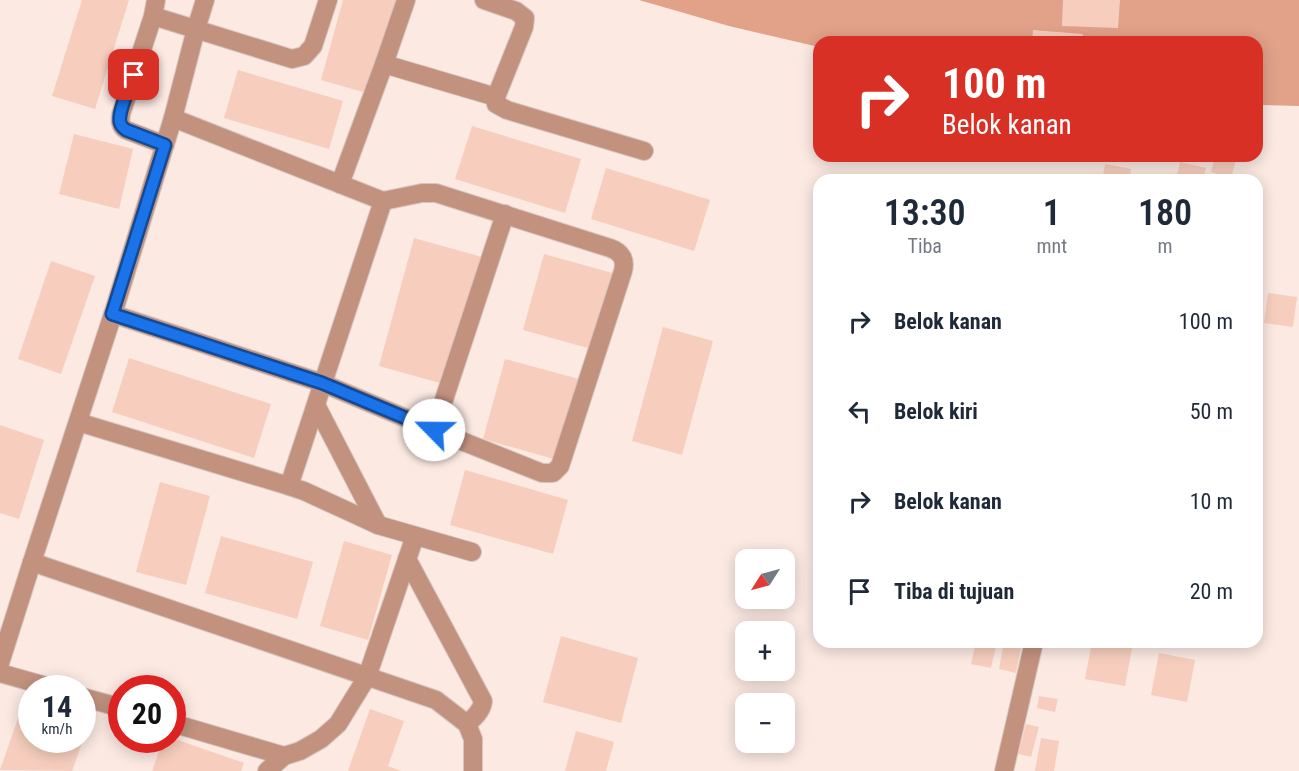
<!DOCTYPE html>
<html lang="id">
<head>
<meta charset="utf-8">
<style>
  body { margin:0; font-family:"Roboto Condensed",sans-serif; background:#f2f2f3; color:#1f2937; height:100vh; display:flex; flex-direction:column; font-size:22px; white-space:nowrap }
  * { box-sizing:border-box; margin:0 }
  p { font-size:20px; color:#747a83 }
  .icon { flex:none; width:33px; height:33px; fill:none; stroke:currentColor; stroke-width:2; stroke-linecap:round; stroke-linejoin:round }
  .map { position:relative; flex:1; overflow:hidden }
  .side { position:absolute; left:813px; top:174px; width:450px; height:474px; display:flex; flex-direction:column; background:#fff; border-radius:18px; box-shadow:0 3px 15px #0003 }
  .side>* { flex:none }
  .guide { position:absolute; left:813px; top:36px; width:450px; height:126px; border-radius:18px; box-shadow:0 3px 15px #0003; background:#d93025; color:#fff; overflow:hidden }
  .needle { width:39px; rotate:234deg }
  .tools { position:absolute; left:735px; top:549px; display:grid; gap:12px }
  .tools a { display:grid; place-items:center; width:60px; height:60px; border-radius:12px; background:#fff; box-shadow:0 3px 15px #0003; font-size:30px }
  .speed { position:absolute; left:18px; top:675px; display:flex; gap:12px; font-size:30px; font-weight:700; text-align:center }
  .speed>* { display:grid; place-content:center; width:78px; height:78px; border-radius:50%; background:#fff; box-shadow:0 3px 15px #0003; line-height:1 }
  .speed small { font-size:15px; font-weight:400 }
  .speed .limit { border:9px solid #d22; background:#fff; color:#111 }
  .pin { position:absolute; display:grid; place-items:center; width:51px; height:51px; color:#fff; margin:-26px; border-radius:12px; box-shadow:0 3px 9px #0006 }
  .me { position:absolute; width:66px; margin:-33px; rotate:293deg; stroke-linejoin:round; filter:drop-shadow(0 0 4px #0008) }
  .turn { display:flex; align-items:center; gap:21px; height:126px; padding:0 30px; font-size:27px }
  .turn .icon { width:78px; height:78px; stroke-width:2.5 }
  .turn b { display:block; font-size:42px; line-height:51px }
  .eta { display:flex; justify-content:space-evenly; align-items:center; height:102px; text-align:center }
  .eta b { font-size:36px; font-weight:600; line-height:42px }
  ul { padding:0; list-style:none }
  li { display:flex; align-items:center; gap:18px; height:90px; padding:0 30px }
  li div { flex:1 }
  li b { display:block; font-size:22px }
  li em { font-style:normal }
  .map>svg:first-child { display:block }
  .water { fill:#e2a189 }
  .building { fill:#f7cebe }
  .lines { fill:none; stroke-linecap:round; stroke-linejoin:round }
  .minor-casing { stroke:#d6c5bf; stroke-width:20 }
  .minor { stroke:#c2927f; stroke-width:18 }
  .route-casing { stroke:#114b97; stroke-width:15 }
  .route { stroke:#1a73e8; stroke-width:10 }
</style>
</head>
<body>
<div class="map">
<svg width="1299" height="771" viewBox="0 0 1299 771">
  <rect width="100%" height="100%" fill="#fbe9e2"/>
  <polygon class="water" points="639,0 1299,0 1299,106 1257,105 1257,42 819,42 819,47 729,26"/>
  <g class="building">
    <polygon points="82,0 129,0 95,109 52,96"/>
    <polygon points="343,0 396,0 370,94 321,80"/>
    <polygon points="1063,0 1120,0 1118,28 1062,26"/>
    <polygon points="1033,30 1083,34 1082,42 1032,42"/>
    <polygon points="238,70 343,101 329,149 224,118"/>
    <polygon points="472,126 581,159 565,213 455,179"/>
    <polygon points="74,134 133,149 119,209 59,194"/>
    <polygon points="1215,156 1237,156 1231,178 1211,172"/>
    <polygon points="1180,162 1206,168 1203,180 1176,180"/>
    <polygon points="1105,164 1131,169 1129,180 1102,180"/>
    <polygon points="606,168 710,200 694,251 591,219"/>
    <polygon points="414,238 482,257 447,385 379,366"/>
    <polygon points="544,254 616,274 595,350 523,330"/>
    <polygon points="51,261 95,276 61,374 18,359"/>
    <polygon points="1268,293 1297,297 1293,327 1264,323"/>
    <polygon points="663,327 713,341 682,455 632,441"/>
    <polygon points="129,358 271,404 254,458 112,412"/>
    <polygon points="505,359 579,379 557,460 483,439"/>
    <polygon points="0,425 44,440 19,519 0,513"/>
    <polygon points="465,470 568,500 553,554 450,525"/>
    <polygon points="160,482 210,496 186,585 136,572"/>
    <polygon points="221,536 313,562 297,619 205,593"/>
    <polygon points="344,541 392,555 368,640 320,626"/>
    <polygon points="561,636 638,658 621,723 543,702"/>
    <polygon points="976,642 997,642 991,668 971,664"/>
    <polygon points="1004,642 1022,642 1016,673 999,669"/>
    <polygon points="1092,642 1103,642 1132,648 1125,686 1085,679"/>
    <polygon points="1159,653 1195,660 1187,702 1151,695"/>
    <polygon points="1039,696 1058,699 1055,712 1037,708"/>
    <polygon points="23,704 32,707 32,740 82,740 82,727 87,729 72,771 0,770"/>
    <polygon points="370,709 404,721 388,766 401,771 348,771"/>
    <polygon points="1026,724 1039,727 1031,757 1018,754"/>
    <polygon points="576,731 614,742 606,771 565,771"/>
    <polygon points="172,738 244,763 241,771 152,771 163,740 172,740"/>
    <polygon points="1041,738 1059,741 1054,771 1035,771"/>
  </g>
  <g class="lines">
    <defs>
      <g id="minor">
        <path d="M156 0 153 16 121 114C120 121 120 126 126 130L165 145"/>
        <polyline points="484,0 516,11 525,18 524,27 496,97 496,104 507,110 644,151"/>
        <polyline points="153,16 292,59 304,56 313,46 328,0"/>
        <polyline points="384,64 496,97"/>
        <polyline points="173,118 383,201 289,486 304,491 378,525 472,552"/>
        <polyline points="340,184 384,64 406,0"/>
        <path d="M113 314 322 383 434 430 542 473H553L560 466 623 271C626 259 621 252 610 248L436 193H422L383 201"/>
        <polyline points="316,405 378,525"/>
        <polyline points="78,422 289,486"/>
        <polyline points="434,430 505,214"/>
        <path d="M407 559 483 701C482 711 474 718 467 724"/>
        <polyline points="32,562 113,314 173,118 196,29 205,0"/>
        <polyline points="0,663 32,562 436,700 467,724 473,739 473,771"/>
        <polyline points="0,673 53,688"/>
        <polyline points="82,697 122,708"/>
        <polyline points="172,723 284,756"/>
        <polyline points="267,771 284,756 300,751 321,739 338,724 349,706 367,677 415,536"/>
        <polyline points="1004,771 1034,642"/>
      </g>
    </defs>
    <use href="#minor" class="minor-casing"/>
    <use href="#minor" class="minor"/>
  </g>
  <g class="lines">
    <defs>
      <path id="route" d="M134 75C130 86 118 111 120 122 121 127 123 127 126 130L165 145 112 314 322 383 434 430"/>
    </defs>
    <use href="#route" class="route-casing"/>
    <use href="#route" class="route"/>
  </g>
</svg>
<div class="tools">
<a><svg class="needle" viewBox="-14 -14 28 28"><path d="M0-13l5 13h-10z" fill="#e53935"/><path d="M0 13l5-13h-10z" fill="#747a83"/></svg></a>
<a>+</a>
<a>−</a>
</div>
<div class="speed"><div>14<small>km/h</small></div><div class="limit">20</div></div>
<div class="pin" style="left:134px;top:75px;background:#d93025"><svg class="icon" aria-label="arrive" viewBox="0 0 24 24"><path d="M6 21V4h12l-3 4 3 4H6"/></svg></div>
<svg class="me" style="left:434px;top:430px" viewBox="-20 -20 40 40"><circle r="19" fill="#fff"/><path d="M0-13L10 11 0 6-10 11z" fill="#1a73e8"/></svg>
<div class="guide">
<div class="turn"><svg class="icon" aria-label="right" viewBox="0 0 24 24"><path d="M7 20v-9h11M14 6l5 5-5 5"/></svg><div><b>100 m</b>Belok kanan</div></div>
</div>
<section class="side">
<div class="eta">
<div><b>13:30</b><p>Tiba</p></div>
<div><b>1</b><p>mnt</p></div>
<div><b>180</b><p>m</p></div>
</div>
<ul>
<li><svg class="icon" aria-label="right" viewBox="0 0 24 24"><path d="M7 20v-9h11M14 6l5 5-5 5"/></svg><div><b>Belok kanan</b></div><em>100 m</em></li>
<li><svg class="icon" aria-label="left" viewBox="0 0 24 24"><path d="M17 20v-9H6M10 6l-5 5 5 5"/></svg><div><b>Belok kiri</b></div><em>50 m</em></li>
<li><svg class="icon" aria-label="right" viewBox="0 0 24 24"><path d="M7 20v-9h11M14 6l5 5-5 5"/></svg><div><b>Belok kanan</b></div><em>10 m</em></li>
<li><svg class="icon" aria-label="arrive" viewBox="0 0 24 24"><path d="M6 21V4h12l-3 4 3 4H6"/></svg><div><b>Tiba di tujuan</b></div><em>20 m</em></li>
</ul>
</section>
</div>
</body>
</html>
